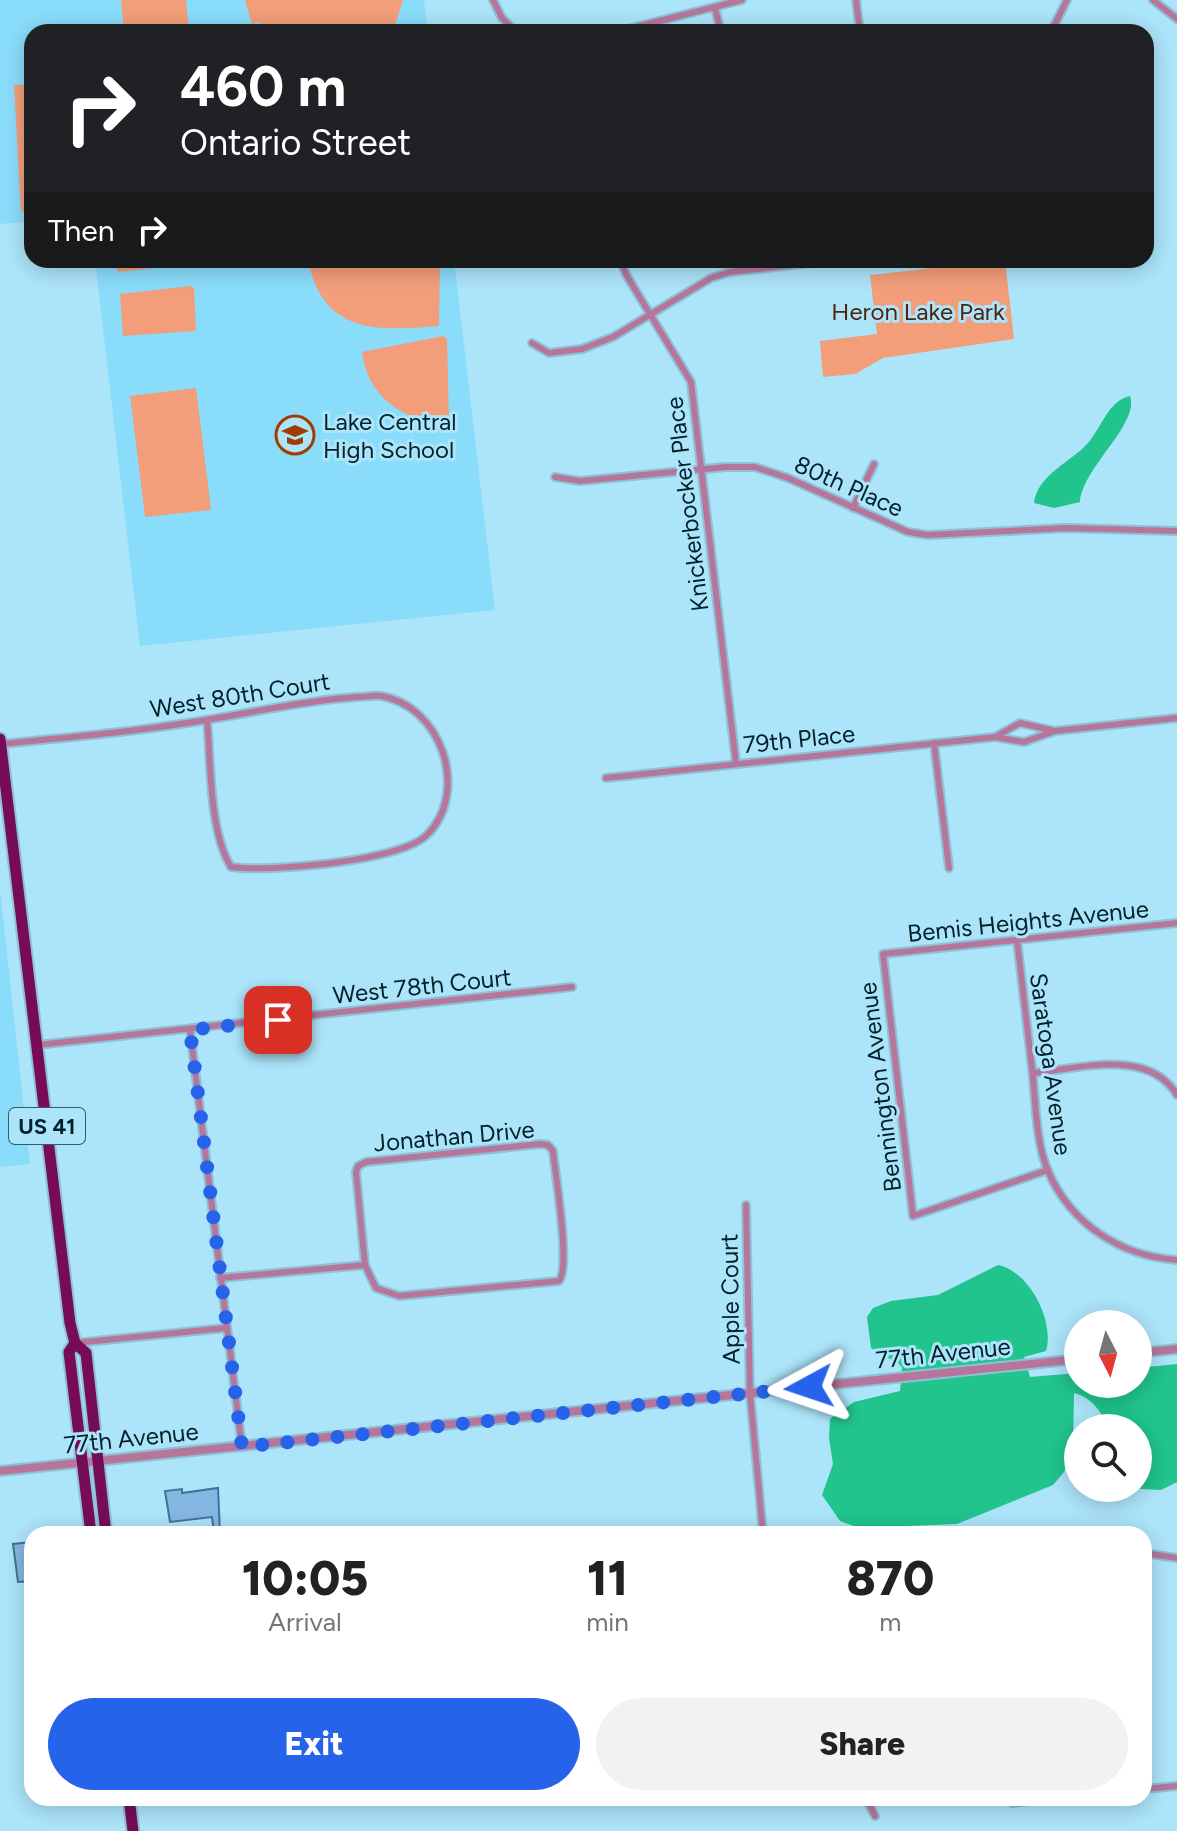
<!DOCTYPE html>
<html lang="en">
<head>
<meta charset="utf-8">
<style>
  body { margin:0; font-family:Figtree,sans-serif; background:#f2f2f2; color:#222; height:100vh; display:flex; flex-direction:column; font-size:30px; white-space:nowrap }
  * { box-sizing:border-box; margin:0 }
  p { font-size:26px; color:#767676 }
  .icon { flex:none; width:44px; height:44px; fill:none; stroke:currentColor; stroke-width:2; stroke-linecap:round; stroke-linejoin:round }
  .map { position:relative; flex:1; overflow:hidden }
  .details { position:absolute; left:24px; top:1526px; width:1128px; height:280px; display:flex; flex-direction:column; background:#fff; border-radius:24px; box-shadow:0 4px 20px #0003 }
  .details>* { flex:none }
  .top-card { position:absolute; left:24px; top:24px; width:1130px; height:244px; border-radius:24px; box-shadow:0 4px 20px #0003; background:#202124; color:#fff; overflow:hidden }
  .needle { width:52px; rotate:174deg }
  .fabs { position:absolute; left:1064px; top:1310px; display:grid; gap:16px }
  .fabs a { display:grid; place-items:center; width:88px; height:88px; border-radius:50%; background:#fff; box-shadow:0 4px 20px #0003; font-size:40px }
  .pin { position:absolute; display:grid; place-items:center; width:68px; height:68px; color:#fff; margin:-34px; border-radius:16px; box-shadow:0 4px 12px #0006 }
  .me { position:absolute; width:88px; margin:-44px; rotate:265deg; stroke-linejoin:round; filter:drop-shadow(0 0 6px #0008) }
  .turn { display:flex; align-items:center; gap:28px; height:168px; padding:0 24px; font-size:36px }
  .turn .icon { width:104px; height:104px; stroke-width:2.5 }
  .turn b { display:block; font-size:56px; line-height:68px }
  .then { display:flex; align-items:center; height:76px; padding:0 24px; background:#0003; gap:16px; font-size:30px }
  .eta { display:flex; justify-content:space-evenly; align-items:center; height:136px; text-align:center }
  .eta b { font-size:48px; font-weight:800; line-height:56px }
  .action { display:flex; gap:16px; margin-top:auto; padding:16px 24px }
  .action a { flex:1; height:92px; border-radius:48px; background:#2563eb; color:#fff; font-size:32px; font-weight:800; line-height:92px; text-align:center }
  .action a+a { background:#f2f2f2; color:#222 }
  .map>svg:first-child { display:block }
  .built { fill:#8adcfb }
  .green { fill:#f29e7a }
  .water { fill:#20c48c }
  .building { fill:#84b7e1; stroke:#417298; stroke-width:2 }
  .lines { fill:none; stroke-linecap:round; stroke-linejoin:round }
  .minor-casing { stroke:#8ec1d5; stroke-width:10 }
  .tertiary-casing { stroke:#8ec1d5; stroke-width:12 }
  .trunk-casing { stroke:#8ec1d5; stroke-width:15 }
  .minor { stroke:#b6769c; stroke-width:6 }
  .tertiary { stroke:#b6769c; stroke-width:8 }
  .trunk { stroke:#760c58; stroke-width:11 }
  .route { stroke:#2563eb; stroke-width:14; stroke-dasharray:0 25.2 }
  .labels { text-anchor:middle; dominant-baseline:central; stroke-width:6; stroke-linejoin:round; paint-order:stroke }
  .shield { fill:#ace4fa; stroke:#365c69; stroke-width:2 }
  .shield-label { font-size:22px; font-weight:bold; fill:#03212b }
  .park-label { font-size:24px; fill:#4e230f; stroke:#ace4fa }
  .poi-label { font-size:24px; fill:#03212b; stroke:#ace4fa; text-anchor:start }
  .street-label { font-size:24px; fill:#03212b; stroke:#ace4fa }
</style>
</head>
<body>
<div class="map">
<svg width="1177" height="1831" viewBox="0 0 1177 1831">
  <rect width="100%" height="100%" fill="#ace4fa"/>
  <g class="built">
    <polygon points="0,0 424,0 428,32 32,32 32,221 0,224"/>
    <polygon points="95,260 454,260 495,610 140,646"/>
    <polygon points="0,890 30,1164 0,1167"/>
  </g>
  <g class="green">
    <polygon points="121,0 186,0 189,32 124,32"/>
    <polygon points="245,0 403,0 393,32 263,32 259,22 252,24"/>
    <polygon points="32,84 32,211 21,212 14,85"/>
    <polygon points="114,260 190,260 190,261 188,264 118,272"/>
    <path d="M308 260H440L439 326C378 331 323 335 308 260Z"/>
    <polygon points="1005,260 1014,339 883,358 855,374 823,377 820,341 877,334 870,275"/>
    <polygon points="190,286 194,288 196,331 123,336 120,294"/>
    <path d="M443 336 447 339 449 422C405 424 367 397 362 352Z"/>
    <polygon points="196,388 211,510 145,517 130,396"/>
  </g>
  <g class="water">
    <path d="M1130 396C1140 424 1082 468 1080 502L1054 508 1034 503C1037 475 1071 462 1088 443 1102 427 1108 401 1130 396Z"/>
    <path d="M998 1265C1029 1271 1055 1321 1046 1351L1024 1357 1030 1377 1078 1373V1384H1138V1368L1177 1364V1482L1161 1490 1123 1488H1138V1428H1109C1100 1411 1093 1398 1074 1393L1073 1449 1064 1472 1053 1485 957 1524 883 1527 859 1528 840 1521 822 1495 833 1464 829 1438 830 1419 854 1402 900 1391 902 1367C894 1358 881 1357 871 1348L867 1317 873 1308 891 1301 938 1295Z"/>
  </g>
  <g class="building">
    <polygon points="218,1488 220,1533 214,1533 212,1517 170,1522 165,1491 182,1489 182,1493"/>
    <polygon points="32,1542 32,1581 18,1582 13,1544"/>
  </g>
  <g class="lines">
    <defs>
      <g id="minor">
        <polyline points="493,0 502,18 516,32"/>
        <polyline points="856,0 860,32"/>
        <polyline points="1153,0 1177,19"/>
        <polyline points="715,8 721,32"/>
        <polyline points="616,32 742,0"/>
        <polyline points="1051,32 1067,0"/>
        <polyline points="620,260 627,276 691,382 736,763"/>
        <polyline points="532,343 549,353 582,349 613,337 711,278 730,272 837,260"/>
        <polyline points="555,477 580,481 726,467 755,467 788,478 908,532 928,535 1066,528 1177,531"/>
        <polyline points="853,508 874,464"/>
        <polyline points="995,737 1020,723 1055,731"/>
        <polyline points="934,743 949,868"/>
        <path d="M1 744C71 737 143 731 212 719 260 711 309 700 357 697 364 697 374 695 381 696 442 706 470 792 427 835 399 862 269 872 231 867 209 831 211 763 207 720"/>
        <polyline points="606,778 995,737 1024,742 1055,731 1177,718"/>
        <path d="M1017 940C1022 983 1027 1025 1032 1068 1036 1101 1035 1140 1048 1171 1071 1224 1120 1256 1177 1260"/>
        <polyline points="190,1030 242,1447"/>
        <polyline points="37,1045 572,987"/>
        <path d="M1033 1073C1078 1069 1148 1047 1177 1095"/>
        <polyline points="1048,1170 913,1216 883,954 1177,923"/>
        <polyline points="746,1205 750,1393 763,1534"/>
        <path d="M220 1278 365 1265 376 1288 399 1296 559 1281C571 1266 555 1174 553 1151L548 1145 540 1144 366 1162 358 1166 356 1172 365 1265"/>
        <polyline points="75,1343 226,1328"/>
        <polyline points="1144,1553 1177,1558"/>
        <polyline points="1144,1789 1177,1786"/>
        <polyline points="866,1798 875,1816"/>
        <polyline points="1010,1798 1012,1803 1057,1798"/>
      </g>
      <g id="tertiary">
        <polyline points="1138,1353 1177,1349"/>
        <polyline points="0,1471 1078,1359"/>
      </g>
      <g id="trunk">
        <polyline points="0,739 70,1323 75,1343 86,1353 106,1534"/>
        <polyline points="75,1343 69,1352 91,1534"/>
        <polyline points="129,1798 133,1831"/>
      </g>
    </defs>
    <use href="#minor" class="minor-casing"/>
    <use href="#tertiary" class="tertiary-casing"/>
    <use href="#trunk" class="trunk-casing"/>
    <use href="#minor" class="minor"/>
    <use href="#tertiary" class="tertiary"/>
    <use href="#trunk" class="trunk"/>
  </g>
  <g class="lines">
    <polyline class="route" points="278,1020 190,1030 242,1447 809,1387"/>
  </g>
  <defs>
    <symbol id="school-ring" viewBox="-11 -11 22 22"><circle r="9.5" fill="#ace4fa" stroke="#a03d01" stroke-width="1.5"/><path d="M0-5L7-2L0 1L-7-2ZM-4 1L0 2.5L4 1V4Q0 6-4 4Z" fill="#a03d01"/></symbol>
  </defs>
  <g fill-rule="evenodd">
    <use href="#school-ring" x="273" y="413" width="44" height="44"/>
  </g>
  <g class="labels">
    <rect class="shield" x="9" y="1108" width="76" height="36" rx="6"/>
    <g class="shield-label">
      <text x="47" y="1126">US 41</text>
    </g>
    <g class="park-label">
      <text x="918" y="311">Heron Lake Park</text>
    </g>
    <g class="poi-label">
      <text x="323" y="421">Lake Central<tspan x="323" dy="28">High School</tspan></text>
    </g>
    <g class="street-label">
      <text transform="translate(849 486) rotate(24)">80th Place</text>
      <text transform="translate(687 504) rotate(-97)">Knickerbocker Place</text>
      <text transform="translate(240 695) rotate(-9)">West 80th Court</text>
      <text transform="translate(799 739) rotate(-6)">79th Place</text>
      <text transform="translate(1028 921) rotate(-6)">Bemis Heights Avenue</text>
      <text transform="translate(422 986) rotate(-6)">West 78th Court</text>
      <text transform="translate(1051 1064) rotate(82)">Saratoga Avenue</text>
      <text transform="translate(880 1087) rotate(-97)">Bennington Avenue</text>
      <text transform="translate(454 1136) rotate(-5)">Jonathan Drive</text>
      <text transform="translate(730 1299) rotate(-91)">Apple Court</text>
      <text transform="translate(943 1353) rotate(-6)">77th Avenue</text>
      <text transform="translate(131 1438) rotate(-6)">77th Avenue</text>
    </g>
  </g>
</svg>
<div class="fabs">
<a><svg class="needle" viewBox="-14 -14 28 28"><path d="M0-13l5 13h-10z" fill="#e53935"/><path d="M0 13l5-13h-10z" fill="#767676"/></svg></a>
<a><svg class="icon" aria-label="search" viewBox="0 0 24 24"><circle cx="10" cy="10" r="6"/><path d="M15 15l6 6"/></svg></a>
</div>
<div class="pin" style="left:278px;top:1020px;background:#d93025"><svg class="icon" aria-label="arrive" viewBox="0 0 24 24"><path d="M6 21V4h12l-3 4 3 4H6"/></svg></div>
<svg class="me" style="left:809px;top:1387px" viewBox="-20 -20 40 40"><path d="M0-17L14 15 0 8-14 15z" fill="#2563eb" stroke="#fff" stroke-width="4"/></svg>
<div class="top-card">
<div class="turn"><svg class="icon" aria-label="right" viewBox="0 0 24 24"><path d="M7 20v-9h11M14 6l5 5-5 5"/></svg><div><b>460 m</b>Ontario Street</div></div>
<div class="then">Then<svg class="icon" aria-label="right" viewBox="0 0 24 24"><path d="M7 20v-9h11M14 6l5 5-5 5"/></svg></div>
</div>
<section class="details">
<div class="eta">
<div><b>10:05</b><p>Arrival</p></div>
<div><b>11</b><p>min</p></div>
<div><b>870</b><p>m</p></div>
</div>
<div class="action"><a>Exit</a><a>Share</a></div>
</section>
</div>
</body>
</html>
